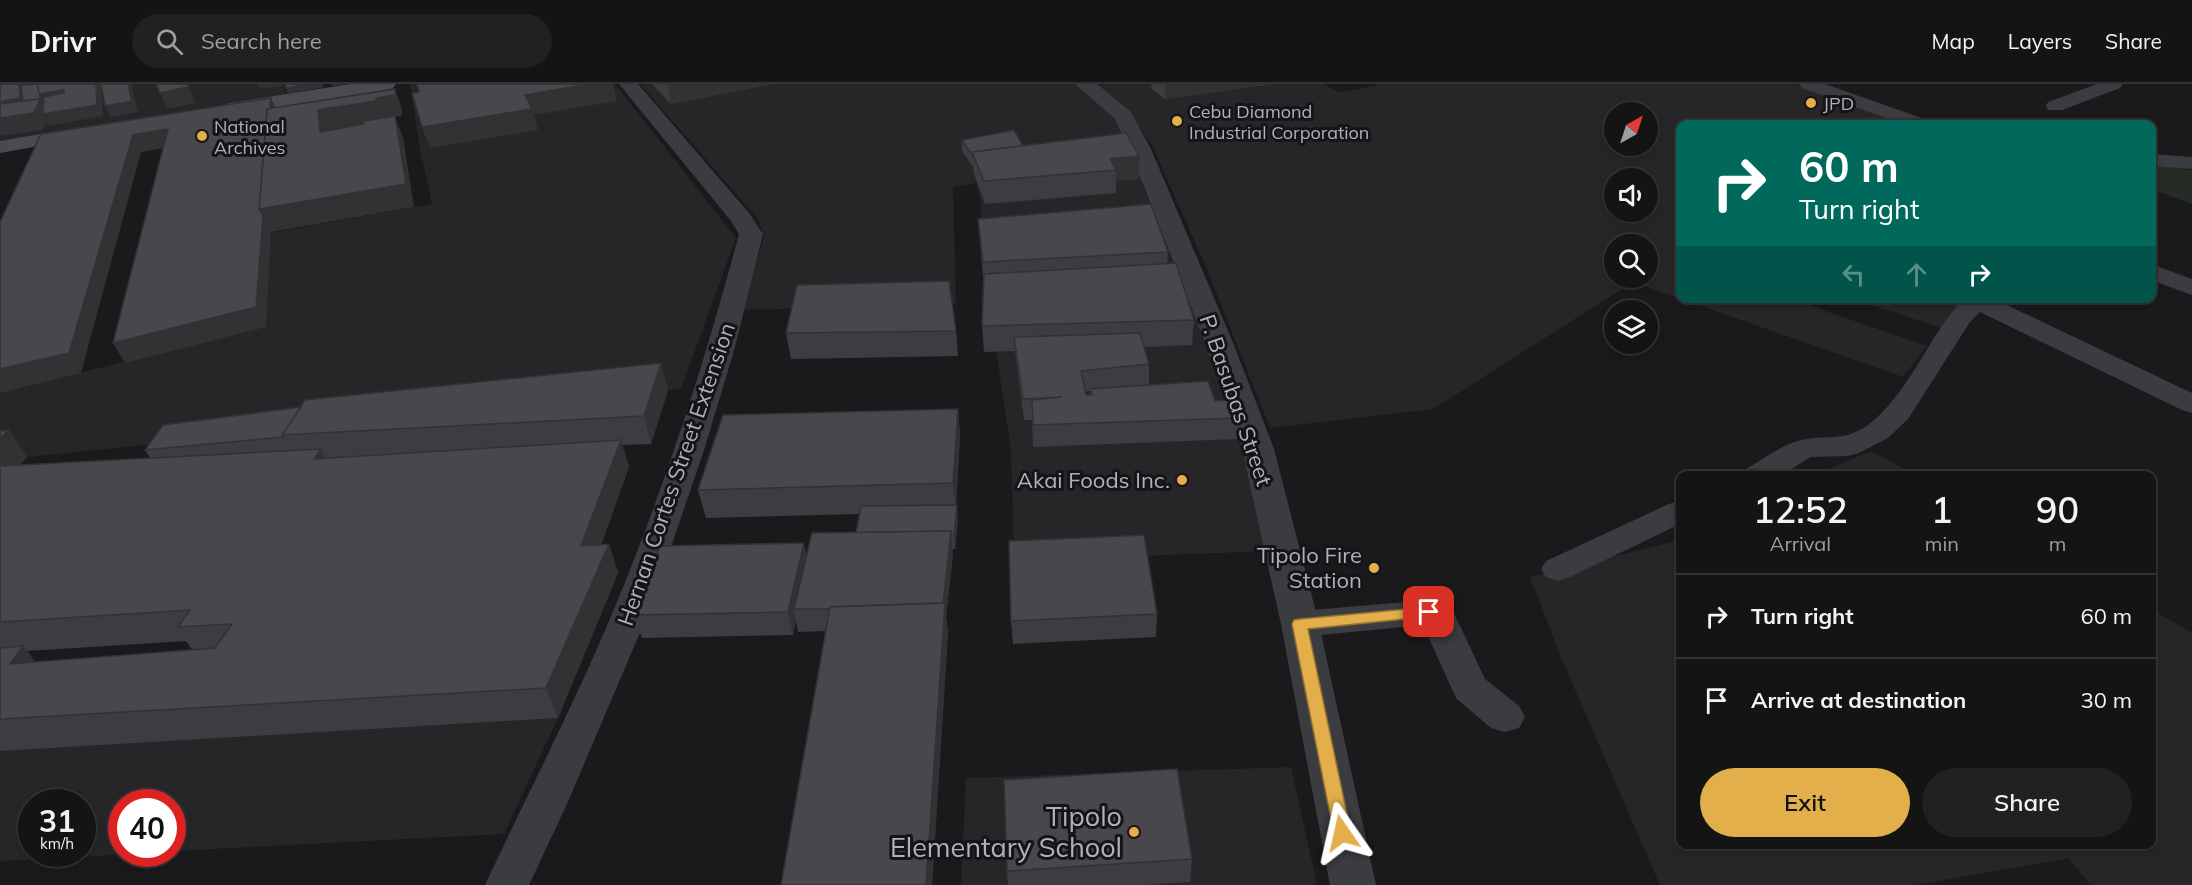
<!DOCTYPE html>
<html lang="en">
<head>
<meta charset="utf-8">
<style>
  body { margin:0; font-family:Mulish,sans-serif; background:#212122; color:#f1f3f6; height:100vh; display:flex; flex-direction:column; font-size:22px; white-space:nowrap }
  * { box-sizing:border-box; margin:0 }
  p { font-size:20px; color:#9d9ea0 }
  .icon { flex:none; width:33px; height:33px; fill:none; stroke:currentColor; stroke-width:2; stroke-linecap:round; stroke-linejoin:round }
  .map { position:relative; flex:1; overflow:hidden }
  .panel { position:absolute; left:1676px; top:387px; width:480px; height:378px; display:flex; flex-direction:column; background:#141415; border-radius:12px; box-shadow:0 3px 9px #0003,0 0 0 2px #333334 }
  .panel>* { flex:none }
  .top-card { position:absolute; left:1676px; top:36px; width:480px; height:183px; border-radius:12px; box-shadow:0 3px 9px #0003,0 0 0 2px #333334; background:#00695c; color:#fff; overflow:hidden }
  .needle { width:39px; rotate:39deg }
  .buttons { position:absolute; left:1604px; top:18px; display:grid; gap:12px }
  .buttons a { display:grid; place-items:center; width:54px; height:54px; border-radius:50%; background:#141415; box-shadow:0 3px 9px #0003,0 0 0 2px #333334; font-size:30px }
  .speed { position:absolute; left:18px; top:705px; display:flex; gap:12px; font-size:30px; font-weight:700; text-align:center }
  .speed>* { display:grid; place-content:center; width:78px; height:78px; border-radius:50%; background:#141415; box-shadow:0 3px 9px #0003,0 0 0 2px #333334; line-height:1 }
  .speed small { font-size:15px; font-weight:400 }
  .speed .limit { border:9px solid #d22; background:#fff; color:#111 }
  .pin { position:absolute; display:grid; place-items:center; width:51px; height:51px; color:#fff; margin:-26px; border-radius:12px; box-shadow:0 3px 9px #0006 }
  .me { position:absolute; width:66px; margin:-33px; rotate:349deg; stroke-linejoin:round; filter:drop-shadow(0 0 4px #0008) }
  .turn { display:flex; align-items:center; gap:21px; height:126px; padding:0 24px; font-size:27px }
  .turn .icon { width:78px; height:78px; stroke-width:2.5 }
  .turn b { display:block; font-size:42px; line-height:51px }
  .lanes { display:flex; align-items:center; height:57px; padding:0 24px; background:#0003; justify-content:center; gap:30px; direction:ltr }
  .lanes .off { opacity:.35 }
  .eta { display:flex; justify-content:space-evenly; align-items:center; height:102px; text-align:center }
  .eta b { font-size:36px; font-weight:600; line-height:42px }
  .cta { display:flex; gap:12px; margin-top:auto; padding:12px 24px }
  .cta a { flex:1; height:69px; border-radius:36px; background:#e3af4a; color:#111; font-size:24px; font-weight:600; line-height:69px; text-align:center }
  .cta a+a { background:#212122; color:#f1f3f6 }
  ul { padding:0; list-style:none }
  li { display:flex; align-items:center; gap:18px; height:84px; padding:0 24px; border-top:2px solid #333334 }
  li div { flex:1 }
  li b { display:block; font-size:22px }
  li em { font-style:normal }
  header { display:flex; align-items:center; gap:36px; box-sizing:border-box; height:84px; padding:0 30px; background:#141415; border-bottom:2px solid #333334 }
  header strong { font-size:28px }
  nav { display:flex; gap:33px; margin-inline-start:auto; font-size:21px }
  .search { width:420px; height:54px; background:#212122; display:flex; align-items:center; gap:15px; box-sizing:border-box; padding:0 21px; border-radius:33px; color:#9d9ea0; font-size:22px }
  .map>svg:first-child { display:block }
  .built { fill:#262629; fill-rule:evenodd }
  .green { fill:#242c25 }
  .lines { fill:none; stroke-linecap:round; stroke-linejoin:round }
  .minor { fill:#3b3c40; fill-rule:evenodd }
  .tertiary { fill:#3b3c40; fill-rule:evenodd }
  .secondary { fill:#494b50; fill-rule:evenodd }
  .wall { fill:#3d3d41; fill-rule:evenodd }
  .shaded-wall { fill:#323235 }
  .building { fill:#47474c; stroke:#323235; stroke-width:1.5 }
  .route { fill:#e3af4a; stroke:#947230; stroke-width:1.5 }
  .poi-dot { fill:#e3af4a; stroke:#151517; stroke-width:2 }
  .labels { text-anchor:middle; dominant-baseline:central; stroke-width:6; stroke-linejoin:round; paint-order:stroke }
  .far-poi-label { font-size:18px; fill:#adb1ba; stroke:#151517; text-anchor:start }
  .street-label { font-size:22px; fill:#adb1ba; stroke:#151517 }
  .poi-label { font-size:22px; fill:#adb1ba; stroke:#151517; text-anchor:end }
  .near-poi-label { font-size:27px; fill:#adb1ba; stroke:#151517; text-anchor:end }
</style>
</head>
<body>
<header>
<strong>Drivr</strong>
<div class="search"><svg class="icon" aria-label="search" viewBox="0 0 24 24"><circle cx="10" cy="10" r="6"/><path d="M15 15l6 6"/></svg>Search here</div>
<nav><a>Map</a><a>Layers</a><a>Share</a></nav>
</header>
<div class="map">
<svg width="2192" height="801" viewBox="0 0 2192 801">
  <rect width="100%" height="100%" fill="#1a1a1c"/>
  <g class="built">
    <polygon points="64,0 284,0 286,11 0,58 0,7"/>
    <polygon points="410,0 615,0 736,154 681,305 0,376 0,309 134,275 270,149 432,120 420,66"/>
    <polygon points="640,0 1077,0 1117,36 1205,259 1239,357 1268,467 1014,477 1011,366 980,158 981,121 976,99 953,103 956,220 741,226 764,154 759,136"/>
    <path d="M1094 0H1323L1339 8 1376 2 1375 0H1796L1808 3 1911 40H1680V168L1673 173 1680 176V214L1791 215 1927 262 1903 293 1633 198 1433 325 1270 344 1206 183 1152 61 1129 28ZM1614 28H1647V62H1614ZM1614 94H1647V128H1614ZM1614 160H1647V194H1614Z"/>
    <polygon points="1853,215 1965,215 1941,244"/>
    <polygon points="1871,367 1915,391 1815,391"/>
    <polygon points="1680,456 1680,760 2151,760 2151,525 2192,549 2192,801 2090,801 2069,774 1916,801 1660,801 1562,576 1530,493"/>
    <path d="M558 634 504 750 173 767 172 718H122V770H134L0 777V670L3 666ZM32 718H82V770H32Z"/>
    <polygon points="1291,683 1317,801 961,801 966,694"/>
  </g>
  <polygon class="green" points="2151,80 2192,86 2192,120 2151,105"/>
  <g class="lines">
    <g class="minor">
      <path d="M619 0H638L749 129 763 150 735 263 705 363 650 525 567 720 529 801H485C528 709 575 619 614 525 665 403 705 277 739 150L731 137Z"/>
      <polygon points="1799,0 1825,0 1927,36 1930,40 1903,40 1802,4"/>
      <polygon points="2097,0 2123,0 2120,4 2062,26 2048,26 2046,22 2048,18"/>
      <polygon points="2151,70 2192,73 2192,85 2151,82"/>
      <polygon points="2151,180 2192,195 2192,211 2151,196"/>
      <path d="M1964 214H1992L2192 309V329L2182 326 1980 228 1970 238 1908 335 1888 354 1859 369 1848 372 1811 373 1780 392H1742L1746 385C1762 376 1780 362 1798 357 1825 349 1841 360 1868 341 1909 310 1928 252 1964 214Z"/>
      <polygon points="1680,417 1680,440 1570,493 1558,497 1546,493 1541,485 1546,477 1669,420"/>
      <polygon points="1429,516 1452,525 1485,595 1519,622 1525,633 1519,644 1505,648 1491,644 1456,614 1423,541 1300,553 1287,549 1282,540 1287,531 1300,527"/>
    </g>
    <polygon class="tertiary" points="1075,0 1097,0 1131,28 1151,65 1234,261 1274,365 1319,540 1376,801 1330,801 1281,540 1242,365 1206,261 1129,65 1115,35"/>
    <g class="secondary">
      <polygon points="350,0 396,0 393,4 386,6 230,31 223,29 220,25 223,21 230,19"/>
      <polygon points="81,43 88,45 91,49 88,53 0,69 0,57"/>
    </g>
  </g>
  <g class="wall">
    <polygon points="652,0 771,0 671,20"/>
    <polygon points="1152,0 1272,0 1165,15 1151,4"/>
    <polygon points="962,56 1139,72 1139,95 1116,97 1116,109 985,120 974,90 973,83 962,67"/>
    <path d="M978 135 1168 168 1167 180 1194 236 1192 261 1144 263 1149 280V301L1215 317 1239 334 1238 355 1033 363 1032 336H1024L1015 267 984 268 982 242 983 194ZM1085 307H1090V311H1086Z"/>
    <polygon points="956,247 958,272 791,275 786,249"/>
    <path d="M668 306 651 360 622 361 629 383 601 460H609L618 489 558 634 0 667V347L9 346 27 373 20 381 150 374 145 366ZM186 557 192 566 35 578 27 567Z"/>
    <polygon points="958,325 960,352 956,421 958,436 955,465 952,465 953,470 946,533 948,548 932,801 781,801 826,547 798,548 796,537 793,551 642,554 634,531 807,471 856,449 859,430 706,434 698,406"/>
    <polygon points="1157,530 1156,553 1013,560 1011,537"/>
    <polygon points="1192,775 1190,798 1147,801 1008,801 1007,787"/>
  </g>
  <g class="shaded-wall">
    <polygon points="19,0 21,0 24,7 26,26 0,25 0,15"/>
    <polygon points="96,0 101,0 103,32 49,42 46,37 43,46 0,52 0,34 39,10"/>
    <polygon points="128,0 131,0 138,28 111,33 105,22"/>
    <polygon points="187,0 196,19 167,25 160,9"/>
    <polygon points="258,0 283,0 283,2 260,5"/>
    <polygon points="309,0 323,0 324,3 288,10 286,4"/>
    <polygon points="332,0 347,0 333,2"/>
    <polygon points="590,0 613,0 617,17 534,31 538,46 430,64 422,43 525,11"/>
    <polygon points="667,0 771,0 671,20"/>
    <polygon points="1165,0 1272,0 1165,15"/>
    <polygon points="395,5 402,25 402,32 395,33 403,53 414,123 271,148 266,243 125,279 113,259 259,125 271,14 278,30 273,123 383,38 320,48 318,26 376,14"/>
    <polygon points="168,45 176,62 141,68 81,289 0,309 0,285 133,51"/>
    <polygon points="1139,72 1139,95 1116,97 1116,86 1110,75"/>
    <polygon points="661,279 668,306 651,360 644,332"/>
    <polygon points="958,325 960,352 956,427 953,399"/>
    <polygon points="9,346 27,373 0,400 0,354"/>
    <polygon points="621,356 629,383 591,490 581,462"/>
    <polygon points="321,365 334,392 314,375"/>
    <polygon points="957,421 958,436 955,465 954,450"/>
    <polygon points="951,447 953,470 946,533 948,548 932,801 926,801 943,523"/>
    <polygon points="804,459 809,482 794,525 796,537 793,551 788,528"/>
    <polygon points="609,460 618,489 558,634 546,604"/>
    <polygon points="23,562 46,592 10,580"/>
  </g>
  <g class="building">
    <polygon points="0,0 19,0 20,14 0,18"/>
    <polygon points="37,0 96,0 97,21 43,30 44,13 64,9 64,6 39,10"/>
    <polygon points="37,0 42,20 40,15 23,17 21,1"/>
    <polygon points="101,0 128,0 132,17 105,22"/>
    <polygon points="156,0 187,0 188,3 160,9"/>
    <polygon points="285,0 309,0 286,4"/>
    <polygon points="417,0 590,0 525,11 532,25 422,43 412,9 419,8"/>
    <polygon points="395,5 395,11 376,14 376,17 318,26 320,48 363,40 364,37 395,32 406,100 259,125 267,25"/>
    <polygon points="271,14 270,24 267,25 259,125 263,132 256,223 113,259 168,45 133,51 69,269 0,285 0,138 41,50"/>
    <polygon points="40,15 34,29 0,34 0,20"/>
    <polygon points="1014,46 1023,62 972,68 972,71 962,56"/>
    <polygon points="1126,49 1139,72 1110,75 1116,86 984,97 972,68"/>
    <polygon points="1151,120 1168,168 983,178 978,135"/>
    <polygon points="1176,179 1194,236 982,242 984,190"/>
    <polygon points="949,197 956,247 786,249 797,201"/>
    <polygon points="1140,249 1149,280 1081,287 1086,311 1092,311 1090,305 1208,297 1215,317 1232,316 1239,334 1033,341 1032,316 1062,313 1023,315 1014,253"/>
    <polygon points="661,279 644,332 282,351 305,316"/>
    <polygon points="301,323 282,351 283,353 145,366 163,341"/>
    <polygon points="958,325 953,399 698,406 723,331"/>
    <polygon points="9,346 0,354 0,347"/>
    <polygon points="621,356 581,462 609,460 546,604 0,635 0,564 23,562 10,580 215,564 232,540 178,543 190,526 0,538 0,382 321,365 314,375"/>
    <polygon points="957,421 954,450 951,450 951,447 856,449 861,422"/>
    <polygon points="951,447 943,519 830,523 830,525 794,525 812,449"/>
    <polygon points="1144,451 1157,530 1011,537 1009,457"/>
    <polygon points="804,459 788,528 634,531 660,462"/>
    <polygon points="945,519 926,801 781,801 830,523"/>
    <polygon points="1177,685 1192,775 1007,787 1004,696"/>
  </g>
  <polygon class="route" points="1429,523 1434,525 1436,528 1434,532 1308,545 1351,749 1348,755 1342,757 1335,755 1292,540 1294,536 1300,535"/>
  <g class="poi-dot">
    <circle cx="1811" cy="19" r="6"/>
    <circle cx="1177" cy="37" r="6"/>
    <circle cx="202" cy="52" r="6"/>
    <circle cx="1182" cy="396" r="6"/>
    <circle cx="1374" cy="484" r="6"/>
    <circle cx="1134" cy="748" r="6"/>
  </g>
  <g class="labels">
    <g class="far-poi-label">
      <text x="1823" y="19">JPD</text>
      <text x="1189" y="27">Cebu Diamond<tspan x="1189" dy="21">Industrial Corporation</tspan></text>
      <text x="214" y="42">National<tspan x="214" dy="21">Archives</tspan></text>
    </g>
    <g class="street-label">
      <text transform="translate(1236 316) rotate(71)">P. Basubas Street</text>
      <text transform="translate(676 390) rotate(-71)">Hernan Cortes Street Extension</text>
    </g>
    <g class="poi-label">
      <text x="1170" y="396">Akai Foods Inc.</text>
      <text x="1362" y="471">Tipolo Fire<tspan x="1362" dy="25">Station</tspan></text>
    </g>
    <g class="near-poi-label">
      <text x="1122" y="732">Tipolo<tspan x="1122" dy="31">Elementary School</tspan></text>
    </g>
  </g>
</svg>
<div class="buttons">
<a><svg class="needle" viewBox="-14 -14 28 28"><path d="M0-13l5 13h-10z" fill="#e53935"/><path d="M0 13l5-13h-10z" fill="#9d9ea0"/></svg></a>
<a><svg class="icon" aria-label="sound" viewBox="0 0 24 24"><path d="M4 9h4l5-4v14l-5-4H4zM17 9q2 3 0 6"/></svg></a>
<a><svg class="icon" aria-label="search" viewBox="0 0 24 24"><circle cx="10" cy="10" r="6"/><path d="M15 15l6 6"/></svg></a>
<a><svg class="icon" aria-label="layers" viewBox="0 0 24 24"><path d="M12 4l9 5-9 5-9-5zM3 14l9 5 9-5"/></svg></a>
</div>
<div class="speed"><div>31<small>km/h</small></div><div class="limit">40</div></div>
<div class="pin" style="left:1429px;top:528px;background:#d93025"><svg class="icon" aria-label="arrive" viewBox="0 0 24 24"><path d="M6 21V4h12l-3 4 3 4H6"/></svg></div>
<svg class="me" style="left:1342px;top:749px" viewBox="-20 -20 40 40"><path d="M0-17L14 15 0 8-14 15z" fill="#e3af4a" stroke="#fff" stroke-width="4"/></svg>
<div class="top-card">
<div class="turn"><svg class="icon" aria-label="right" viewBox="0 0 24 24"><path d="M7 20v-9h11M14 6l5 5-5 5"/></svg><div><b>60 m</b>Turn right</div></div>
<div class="lanes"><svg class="icon off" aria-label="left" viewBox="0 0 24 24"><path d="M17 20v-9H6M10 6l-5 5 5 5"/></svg><svg class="icon off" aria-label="ahead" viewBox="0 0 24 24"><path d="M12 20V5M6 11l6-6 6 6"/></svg><svg class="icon" aria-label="right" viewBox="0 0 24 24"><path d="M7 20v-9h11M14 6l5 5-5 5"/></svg></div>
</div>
<section class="panel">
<div class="eta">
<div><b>12:52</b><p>Arrival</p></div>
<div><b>1</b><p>min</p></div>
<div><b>90</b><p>m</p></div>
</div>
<ul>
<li><svg class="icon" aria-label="right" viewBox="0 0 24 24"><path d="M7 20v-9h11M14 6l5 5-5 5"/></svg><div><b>Turn right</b></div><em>60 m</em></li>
<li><svg class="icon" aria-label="arrive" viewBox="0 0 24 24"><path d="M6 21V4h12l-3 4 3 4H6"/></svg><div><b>Arrive at destination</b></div><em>30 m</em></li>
</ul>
<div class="cta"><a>Exit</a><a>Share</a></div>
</section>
</div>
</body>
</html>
